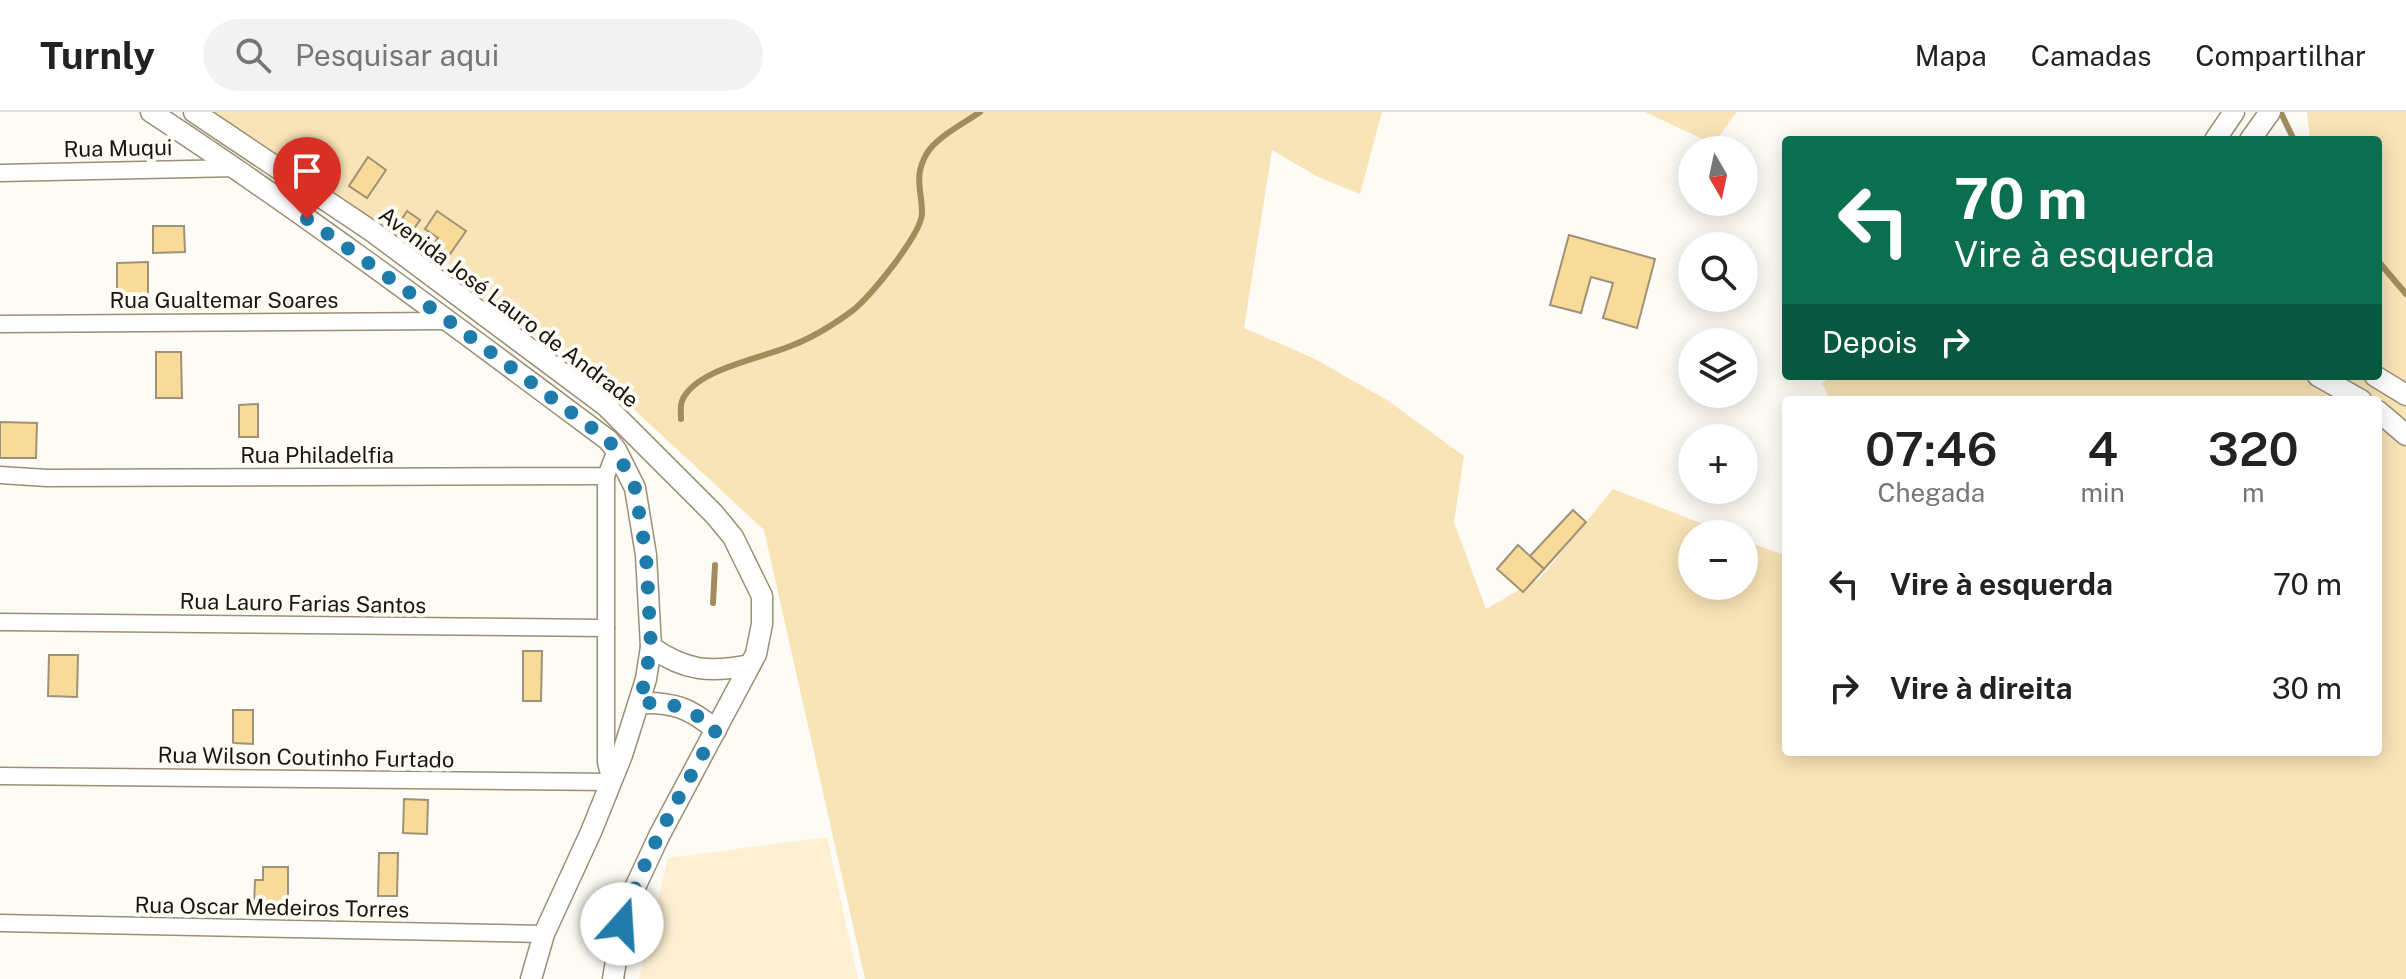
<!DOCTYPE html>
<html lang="pt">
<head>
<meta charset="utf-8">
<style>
  body { margin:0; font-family:"Public Sans",sans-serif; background:#f2f2f2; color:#222; height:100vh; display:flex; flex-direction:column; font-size:30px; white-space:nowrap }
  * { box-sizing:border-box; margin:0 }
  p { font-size:26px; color:#767676 }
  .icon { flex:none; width:44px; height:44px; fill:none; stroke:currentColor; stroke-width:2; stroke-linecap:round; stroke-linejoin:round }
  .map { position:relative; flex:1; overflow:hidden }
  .sheet { position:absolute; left:1782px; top:284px; width:600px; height:360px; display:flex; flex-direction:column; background:#fff; border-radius:8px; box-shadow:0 4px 20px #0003 }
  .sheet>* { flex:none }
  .banner { position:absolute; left:1782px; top:24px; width:600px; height:244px; border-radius:8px; box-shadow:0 4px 20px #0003; background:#0b6e4f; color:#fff; overflow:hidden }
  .needle { width:52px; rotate:171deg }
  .controls { position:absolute; left:1678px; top:24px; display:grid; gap:16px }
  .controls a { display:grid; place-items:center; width:80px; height:80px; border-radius:50%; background:#fff; box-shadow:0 4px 20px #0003; font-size:40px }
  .pin { position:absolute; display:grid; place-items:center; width:68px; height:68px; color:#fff; margin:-82px -34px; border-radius:50% 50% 50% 0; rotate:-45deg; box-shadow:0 0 8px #0007 }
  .pin .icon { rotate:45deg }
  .me { position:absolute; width:88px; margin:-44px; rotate:19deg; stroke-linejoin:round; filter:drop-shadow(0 0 6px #0008) }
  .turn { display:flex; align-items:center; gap:28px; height:168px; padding:0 40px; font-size:36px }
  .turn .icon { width:104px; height:104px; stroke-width:2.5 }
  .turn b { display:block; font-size:56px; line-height:68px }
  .then { display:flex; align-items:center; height:76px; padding:0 40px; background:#0003; gap:16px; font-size:30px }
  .eta { display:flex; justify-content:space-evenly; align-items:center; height:136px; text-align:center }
  .eta b { font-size:48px; font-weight:600; line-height:56px }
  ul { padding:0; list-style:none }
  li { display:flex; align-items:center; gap:24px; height:104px; padding:0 40px }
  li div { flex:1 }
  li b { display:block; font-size:30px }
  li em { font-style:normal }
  header { display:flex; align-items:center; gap:48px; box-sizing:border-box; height:112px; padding:0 40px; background:#fff; border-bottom:2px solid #e0e0e0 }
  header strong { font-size:38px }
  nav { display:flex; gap:44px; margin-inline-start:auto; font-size:28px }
  .search { width:560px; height:72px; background:#f2f2f2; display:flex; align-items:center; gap:20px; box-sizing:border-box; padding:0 28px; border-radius:44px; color:#767676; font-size:30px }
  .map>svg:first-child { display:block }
  .built { fill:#fdefd2 }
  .green { fill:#f9e4b7 }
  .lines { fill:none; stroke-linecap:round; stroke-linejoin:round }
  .stream { stroke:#a28c5c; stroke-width:6 }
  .building { fill:#f8db99; stroke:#9f9277; stroke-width:2 }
  .minor-casing { stroke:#9b8f74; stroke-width:19 }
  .tertiary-casing { stroke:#9b8f74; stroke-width:23 }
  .minor { stroke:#fff; stroke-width:16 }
  .tertiary { stroke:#fff; stroke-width:20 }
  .route { stroke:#1f7ba9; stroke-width:14; stroke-dasharray:0 25.2 }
  .labels { text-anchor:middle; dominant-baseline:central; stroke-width:8; stroke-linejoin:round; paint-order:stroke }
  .street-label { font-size:22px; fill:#1b160c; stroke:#fdfbf5 }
</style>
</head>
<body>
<header>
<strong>Turnly</strong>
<div class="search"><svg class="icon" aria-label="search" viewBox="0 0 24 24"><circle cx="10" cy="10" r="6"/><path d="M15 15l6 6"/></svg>Pesquisar aqui</div>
<nav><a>Mapa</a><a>Camadas</a><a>Compartilhar</a></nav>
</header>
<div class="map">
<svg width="2406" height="867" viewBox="0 0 2406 867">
  <rect width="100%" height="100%" fill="#fdfbf5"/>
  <polygon class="built" points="827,725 858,867 639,867 668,746"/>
  <g class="green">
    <polygon points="204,0 1382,0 1360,82 1318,65 1272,38 1244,216 1313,246 1387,288 1464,344 1454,410 1486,497 1540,466 1613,377 1729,422 1692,422 1692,474 1744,474 1744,428 1786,444 1786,640 2378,640 2378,288 1830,288 1822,271 1834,264 2378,264 2378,28 2310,28 2307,0 2406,0 2406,867 865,867 764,418 612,277"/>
    <polygon points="1645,0 1737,0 1713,32"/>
  </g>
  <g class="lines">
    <g class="stream">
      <polyline points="2281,1 2294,28"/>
      <polyline points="2378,149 2406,182"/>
      <path d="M681 307C681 301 680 294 682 289 694 258 761 246 788 235 810 227 833 213 852 199 870 186 922 121 922 101 922 78 913 65 927 41 938 24 963 12 980 0"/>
      <polyline points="713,491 715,453"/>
    </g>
  </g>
  <g class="building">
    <polygon points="368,45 386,58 367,86 349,74"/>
    <polygon points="407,99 420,108 405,129 393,121"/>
    <polygon points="437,99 466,119 439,158 423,147 438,126 425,117"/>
    <polygon points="153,114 184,114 185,140 153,141"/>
    <polygon points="1569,123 1655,147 1637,216 1603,206 1613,171 1591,165 1581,201 1550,193"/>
    <polygon points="148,150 148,192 117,192 117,151"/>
    <polygon points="156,240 181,240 182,286 156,286"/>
    <polygon points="258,292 258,325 239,325 239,293"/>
    <polygon points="0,310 37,311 36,346 0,346"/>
    <polygon points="1573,398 1586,410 1544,457 1530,444"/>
    <polygon points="1518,433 1544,457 1523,480 1497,457"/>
    <polygon points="523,539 542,539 541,589 523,589"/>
    <polygon points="49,543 78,543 77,585 48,584"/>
    <polygon points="233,598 253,598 253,632 233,631"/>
    <polygon points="404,687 428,688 427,722 403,721"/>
    <polygon points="379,741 398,741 397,784 378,784"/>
    <polygon points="263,755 288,755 288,793 254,793 255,768 263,768"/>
  </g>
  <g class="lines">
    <defs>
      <g id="minor">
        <polyline points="0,61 237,56"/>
        <polyline points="0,212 449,209"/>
        <polyline points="0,363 47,366 606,364 616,338"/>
        <polyline points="0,510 606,516"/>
        <polyline points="0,664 611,670 606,650 606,364"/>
        <polyline points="0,811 544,822"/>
      </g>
      <g id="tertiary">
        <path d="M151 0C308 103 458 216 608 328L616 338 635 376 646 443 651 535 646 567 622 643 591 720 544 822 531 867"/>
        <polyline points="194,0 373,120 606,294 714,402 733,425 762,484 762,512 756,542 659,724 631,784 622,812 613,867"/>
        <polyline points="2215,28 2234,0"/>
        <polyline points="2250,28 2270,0"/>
        <polyline points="2318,264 2361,288"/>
        <polyline points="2375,264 2406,283"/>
        <polyline points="2378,299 2406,323"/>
        <path d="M651 535C685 559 710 561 750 553"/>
        <path d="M640 591C674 590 690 596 716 618"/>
      </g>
    </defs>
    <use href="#minor" class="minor-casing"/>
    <use href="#tertiary" class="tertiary-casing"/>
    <use href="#minor" class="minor"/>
    <use href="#tertiary" class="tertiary"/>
  </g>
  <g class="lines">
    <path class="route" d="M307 107 449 209 608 328 616 338 635 376 646 443 651 535 640 591C674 590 690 596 716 618 682 681 643 744 622 812"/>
  </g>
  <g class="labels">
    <g class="street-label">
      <text transform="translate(118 36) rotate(-1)">Rua Muqui</text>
      <text x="224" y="188">Rua Gualtemar Soares</text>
      <text transform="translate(509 195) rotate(37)">Avenida José Lauro de Andrade</text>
      <text x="317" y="343">Rua Philadelfia</text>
      <text transform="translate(303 491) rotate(1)">Rua Lauro Farias Santos</text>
      <text transform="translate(306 645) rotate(1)">Rua Wilson Coutinho Furtado</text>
      <text transform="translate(272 795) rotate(1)">Rua Oscar Medeiros Torres</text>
    </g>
  </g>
</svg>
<div class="controls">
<a><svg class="needle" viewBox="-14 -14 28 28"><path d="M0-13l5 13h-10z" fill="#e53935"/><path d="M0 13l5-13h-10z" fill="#767676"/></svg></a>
<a><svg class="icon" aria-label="search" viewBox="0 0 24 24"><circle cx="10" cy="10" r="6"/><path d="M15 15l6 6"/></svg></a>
<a><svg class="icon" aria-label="layers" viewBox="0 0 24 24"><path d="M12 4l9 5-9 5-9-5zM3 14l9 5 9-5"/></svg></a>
<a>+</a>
<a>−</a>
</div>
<div class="pin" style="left:307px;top:107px;background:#d93025"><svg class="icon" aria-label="arrive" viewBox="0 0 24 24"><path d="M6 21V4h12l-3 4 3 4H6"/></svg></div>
<svg class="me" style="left:622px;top:812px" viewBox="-20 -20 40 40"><circle r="19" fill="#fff"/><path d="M0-13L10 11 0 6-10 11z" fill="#1f7ba9"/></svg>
<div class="banner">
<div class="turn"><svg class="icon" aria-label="left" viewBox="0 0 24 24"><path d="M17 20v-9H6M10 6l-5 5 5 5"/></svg><div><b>70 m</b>Vire à esquerda</div></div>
<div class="then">Depois<svg class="icon" aria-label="right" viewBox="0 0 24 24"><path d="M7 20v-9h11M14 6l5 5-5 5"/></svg></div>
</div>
<section class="sheet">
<div class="eta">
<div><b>07:46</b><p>Chegada</p></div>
<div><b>4</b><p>min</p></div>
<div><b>320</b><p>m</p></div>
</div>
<ul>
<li><svg class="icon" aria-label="left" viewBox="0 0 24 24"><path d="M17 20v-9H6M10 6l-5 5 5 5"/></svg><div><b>Vire à esquerda</b></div><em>70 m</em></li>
<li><svg class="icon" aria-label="right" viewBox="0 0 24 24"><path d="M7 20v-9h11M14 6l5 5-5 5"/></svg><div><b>Vire à direita</b></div><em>30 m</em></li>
</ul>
</section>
</div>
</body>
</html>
